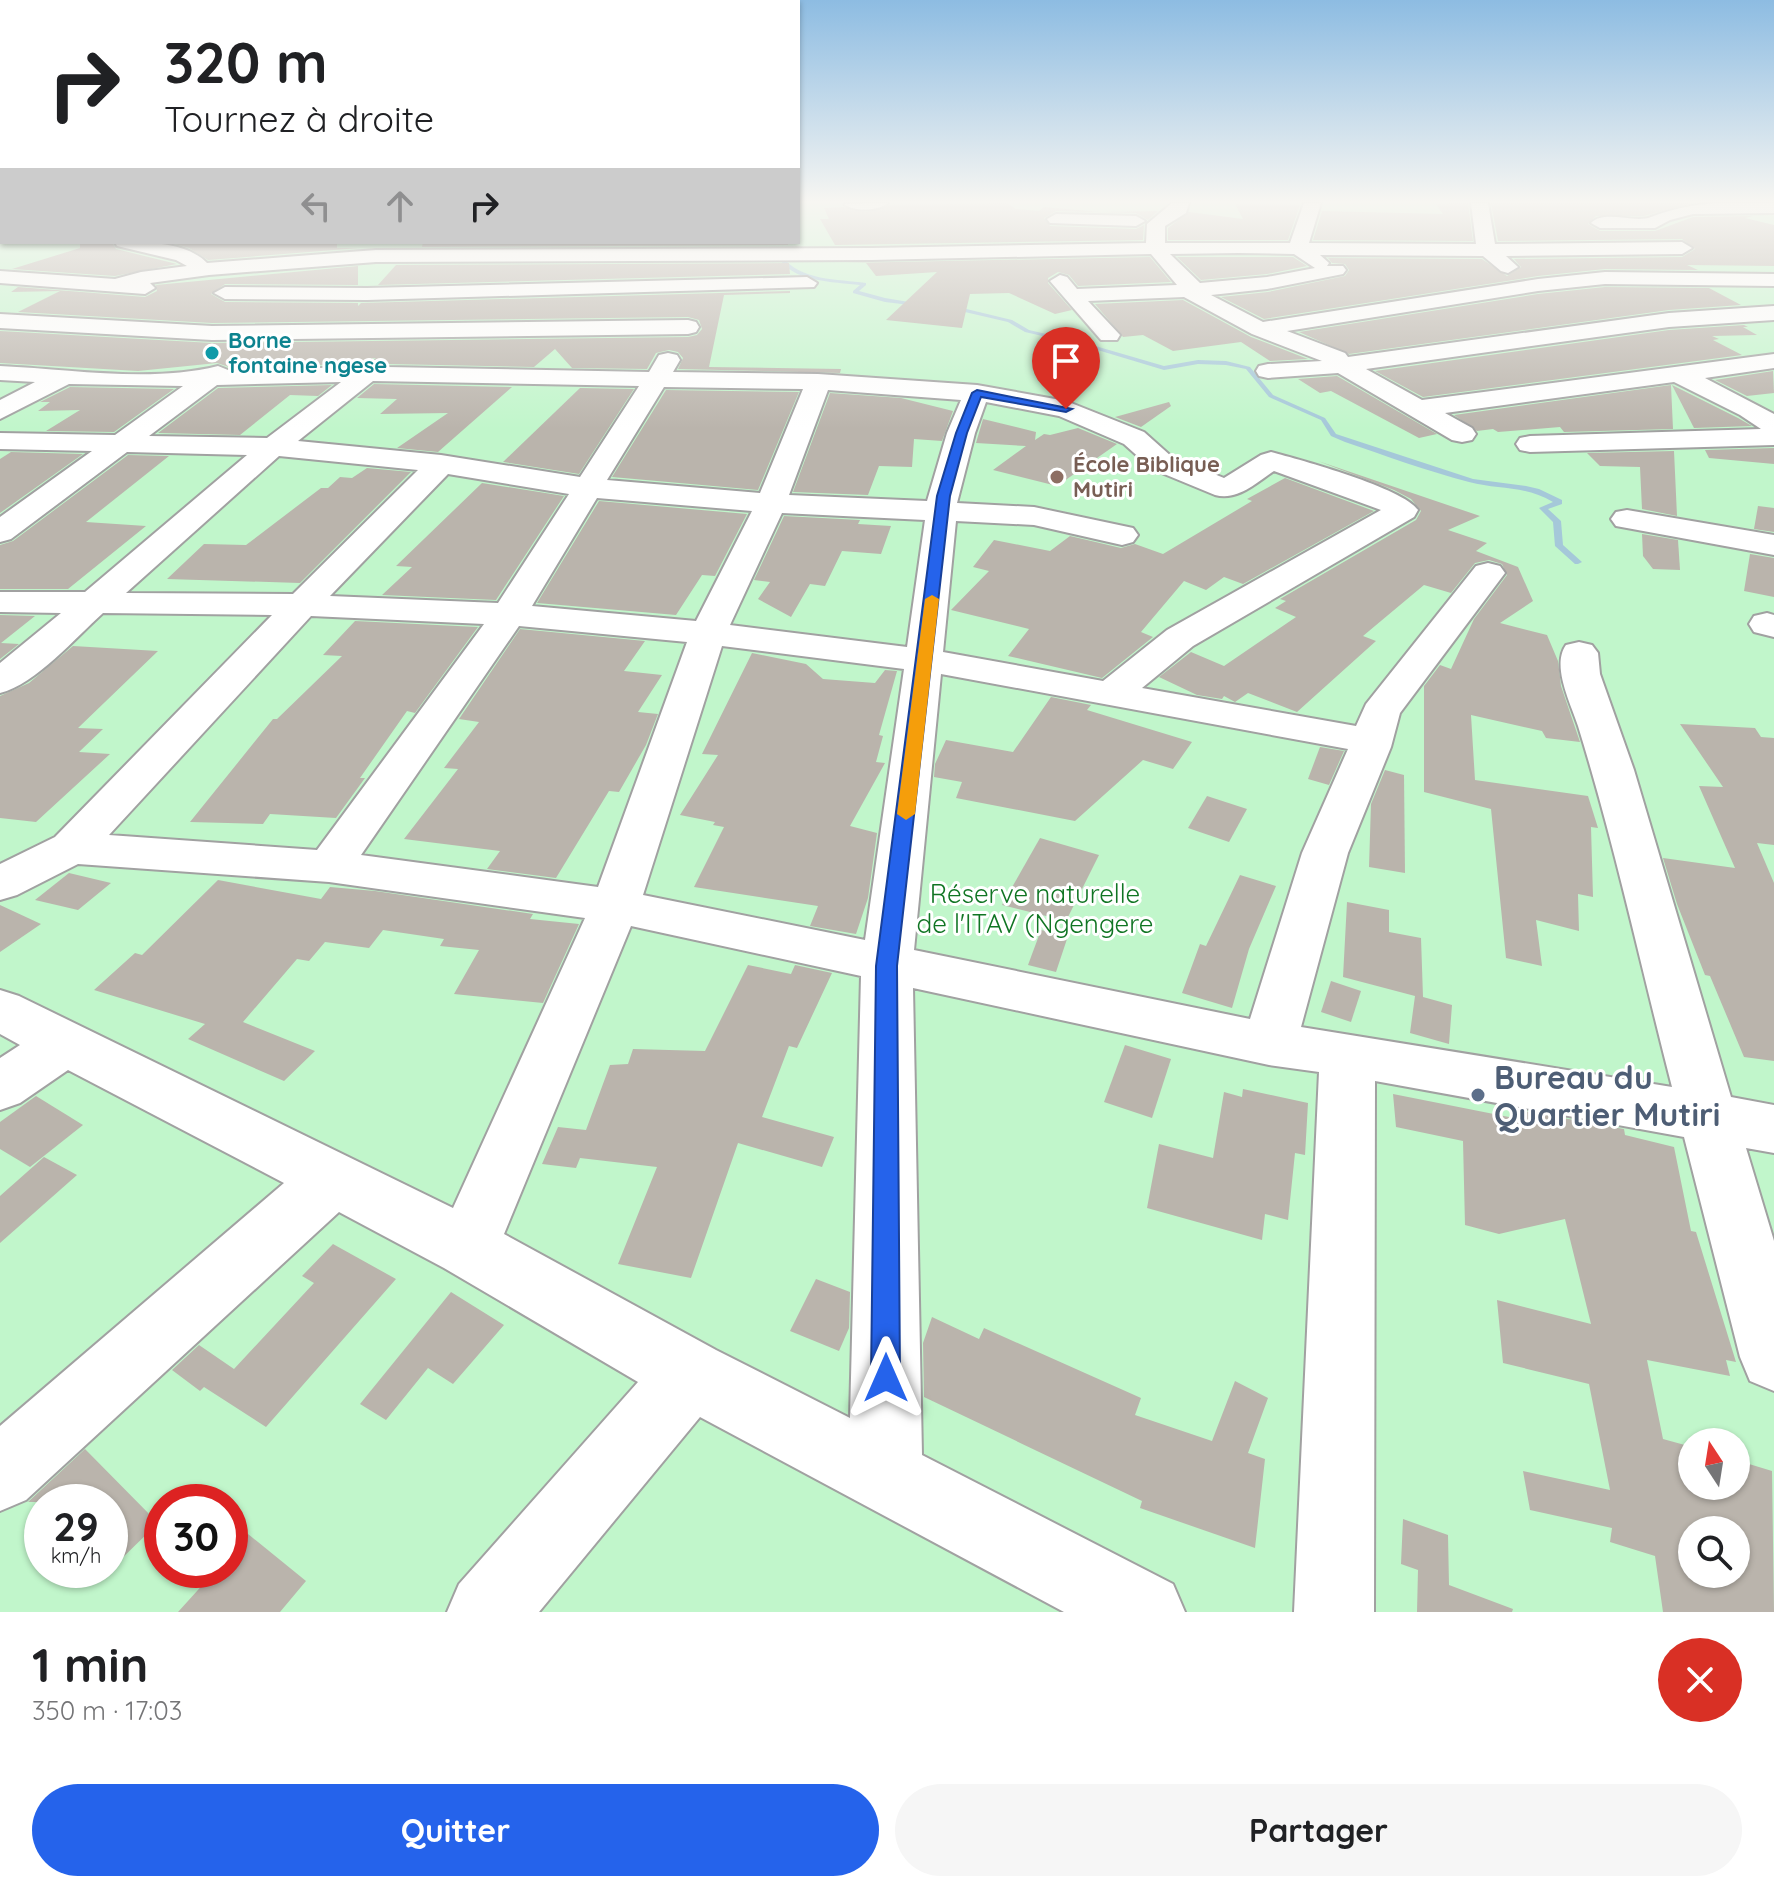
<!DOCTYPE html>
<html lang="fr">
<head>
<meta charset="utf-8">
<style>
  body { margin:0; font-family:Quicksand,sans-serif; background:#f6f6f6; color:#202124; height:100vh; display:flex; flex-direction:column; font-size:30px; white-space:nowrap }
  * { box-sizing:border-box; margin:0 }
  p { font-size:26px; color:#757577 }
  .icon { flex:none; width:44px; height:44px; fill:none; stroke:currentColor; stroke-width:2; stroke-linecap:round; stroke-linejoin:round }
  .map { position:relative; height:1612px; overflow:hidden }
  .side { display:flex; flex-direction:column; background:#fff; flex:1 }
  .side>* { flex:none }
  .hud { position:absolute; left:0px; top:0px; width:800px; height:244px; box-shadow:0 2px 6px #0004; background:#fff; color:#202124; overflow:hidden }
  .needle { width:52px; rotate:348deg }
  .controls { position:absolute; left:1678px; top:1428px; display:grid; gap:16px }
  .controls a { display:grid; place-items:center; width:72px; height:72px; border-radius:50%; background:#fff; box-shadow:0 2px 6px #0004; font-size:40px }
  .speed { position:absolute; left:24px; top:1484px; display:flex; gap:16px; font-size:40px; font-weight:700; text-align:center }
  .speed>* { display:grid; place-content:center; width:104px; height:104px; border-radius:50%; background:#fff; box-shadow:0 2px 6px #0004; line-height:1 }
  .speed small { font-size:20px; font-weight:400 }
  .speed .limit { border:12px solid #d22; background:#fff; color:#111 }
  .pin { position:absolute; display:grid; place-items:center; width:68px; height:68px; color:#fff; margin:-82px -34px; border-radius:50% 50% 50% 0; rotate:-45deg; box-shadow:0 0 8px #0007 }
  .pin .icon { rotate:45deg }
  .me { position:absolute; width:88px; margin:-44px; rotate:0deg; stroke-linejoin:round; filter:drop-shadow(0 0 6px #0008) }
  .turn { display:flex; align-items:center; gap:28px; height:168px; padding:0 32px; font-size:36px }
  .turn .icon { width:104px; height:104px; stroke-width:2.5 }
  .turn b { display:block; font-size:56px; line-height:68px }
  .lanes { display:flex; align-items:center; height:76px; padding:0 32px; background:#0003; justify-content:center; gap:40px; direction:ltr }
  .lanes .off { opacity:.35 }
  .round { display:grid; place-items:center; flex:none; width:84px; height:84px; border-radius:42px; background:#f6f6f6 }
  .head { display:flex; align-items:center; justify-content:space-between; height:136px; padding:0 32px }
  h1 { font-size:48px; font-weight:700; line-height:60px }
  .button { display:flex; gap:16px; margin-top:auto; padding:16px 32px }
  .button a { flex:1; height:92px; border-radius:48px; background:#2563eb; color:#fff; font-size:32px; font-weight:700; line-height:92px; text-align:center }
  .button a+a { background:#f6f6f6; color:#202124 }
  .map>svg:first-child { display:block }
  .park { fill:#c1f6cb; fill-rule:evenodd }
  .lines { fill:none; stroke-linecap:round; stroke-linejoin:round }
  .stream { fill:#a5c8d9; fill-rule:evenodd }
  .building { fill:#bab4ac; fill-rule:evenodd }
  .minor-casing { stroke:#a1a1a1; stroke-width:4 }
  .minor { fill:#fff; fill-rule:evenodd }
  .route { fill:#2563eb; stroke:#184099; stroke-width:2 }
  .slow { fill:#f59e0b }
  .culture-dot { fill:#0f9aa8; stroke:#fff; stroke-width:3 }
  .education-dot { fill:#8d6e63; stroke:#fff; stroke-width:3 }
  .service-dot { fill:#5c6f8a; stroke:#fff; stroke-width:3 }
  .labels { text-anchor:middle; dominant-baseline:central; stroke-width:6; stroke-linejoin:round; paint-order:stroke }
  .far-culture-label { font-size:22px; font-weight:bold; fill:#0d838f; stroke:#fff; text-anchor:start }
  .far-education-label { font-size:22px; font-weight:bold; fill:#785e54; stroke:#fff; text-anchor:start }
  .park-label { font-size:26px; fill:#107523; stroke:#fff }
  .near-service-label { font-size:32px; font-weight:bold; fill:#4e5e75; stroke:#fff; text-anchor:start }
</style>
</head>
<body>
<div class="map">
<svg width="1774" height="1612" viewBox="0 0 1774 1612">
  <rect width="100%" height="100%" fill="#edebe3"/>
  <path class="park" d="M0 203 2 242H798V203H1774V1612H0ZM1692 1442H1736V1486H1692ZM42 1502H110V1570H42ZM162 1502H230V1570H162ZM1692 1530H1736V1574H1692Z"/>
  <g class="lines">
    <g class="stream">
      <path d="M778 256H782C800 281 838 279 866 283V285L859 291 885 298 921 304 918 306 885 302 853 293V291L860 285C834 282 790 282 778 256Z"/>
      <path d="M954 306 1012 320 1029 330 1085 343 1164 366 1198 360 1226 361 1250 367 1273 395 1325 418 1336 434 1473 479 1526 486 1539 489 1562 500V504L1548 509 1561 521 1563 545 1582 562 1578 564H1575L1555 546 1553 522 1539 508 1553 502C1525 485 1499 490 1469 482 1427 471 1386 456 1345 442L1331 436 1321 420 1269 397 1246 369 1226 365 1198 364 1164 370 1081 345 1025 332 1008 322 952 309Z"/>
    </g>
  </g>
  <g class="building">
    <polygon points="1007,203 1016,209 1039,211 1044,207 1099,212 1158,211 1148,220 1136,213 1056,211 1044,218 1050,226 1136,229 1144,225 1143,240 835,245 820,219 829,219 824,208 843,207 866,212 890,205"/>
    <polygon points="1455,203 1468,203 1473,241 1313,240 1322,211 1443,214 1436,204"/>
    <polygon points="1491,203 1691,203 1644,216 1596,216 1588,224 1600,231 1655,231 1693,217 1753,216 1745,218 1774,225 1774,266 1687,265 1698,270 1605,269 1538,276 1264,319 1221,297 1268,292 1345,276 1349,270 1345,264 1332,263 1328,258 1482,259 1507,276 1521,267 1514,259 1682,257 1695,249 1682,239 1498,241"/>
    <polygon points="1235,204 1300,205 1288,240 1168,240 1168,228 1189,212 1243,219"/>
    <polygon points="80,242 112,242 116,249 177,264 115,276 12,269 80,248"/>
    <polygon points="168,242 337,242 337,248 359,248 208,260 189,248"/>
    <polygon points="423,242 788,242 788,245 422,247"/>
    <polygon points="1150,257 1171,282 1078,286 1069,275 1058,272 1048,278 1048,283 1072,310 1055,314 1009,293 970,294 962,328 886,320 937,272 876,276 866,263 845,263"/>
    <polygon points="1177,257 1293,257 1307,266 1267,274 1201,280"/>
    <polygon points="789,263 790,274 378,285 396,265"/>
    <polygon points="358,266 358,285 225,284 211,294 225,302 358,303 358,306 361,303 790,291 790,293 724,295 709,367 841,369 840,373 678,369 683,358 678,352 669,350 656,353 647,369 572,368 555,349 534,367 387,364 374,358 360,364 229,367 217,363 138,371 0,363 0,331 212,343 688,337 697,335 702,329 699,320 688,317 212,323 18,312 60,291 11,292 18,287 145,297 157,291 156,285"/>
    <polygon points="1605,287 1718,288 1709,288 1741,305 1669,310 1349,354 1299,332 1538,294"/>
    <polygon points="1183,300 1251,337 1308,359 1270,361 1241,342 1173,351 1143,335 1123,337 1095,304"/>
    <polygon points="1744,325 1748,327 1743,327 1757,335 1712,336 1719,339 1713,340 1742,355 1423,397 1375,371 1669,330"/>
    <polygon points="1773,371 1774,393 1747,396 1715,380"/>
    <polygon points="1337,376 1437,434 1419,438 1331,391 1320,393 1298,379"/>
    <polygon points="374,384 512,387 438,452 397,448 448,413 380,414 397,399 357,398"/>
    <polygon points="332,385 318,396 290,395 240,435 158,433 218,388"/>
    <polygon points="1671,385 1673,429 1564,432 1560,427 1498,432 1493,429 1477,431 1454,415"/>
    <polygon points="1672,385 1738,418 1752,426 1694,428"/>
    <polygon points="70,387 174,389 114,432 46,431 80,410 38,411 50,402 40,402"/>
    <polygon points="580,388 634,389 579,474 503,462"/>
    <polygon points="666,390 799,392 758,490 612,477"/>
    <polygon points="830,393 901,398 953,411 942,441 914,439 912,467 879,466 868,495 793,492"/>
    <polygon points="1169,402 1171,406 1141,427 1115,417"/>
    <polygon points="983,419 1036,432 1035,440 1044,434 1050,435 1078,428 1117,444 1057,486 993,470 1026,446 976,443"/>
    <polygon points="1774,448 1774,464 1709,458 1705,450"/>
    <polygon points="1674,451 1677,516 1642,509 1640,467 1600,466 1587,453"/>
    <polygon points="11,452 83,454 0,513 0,459"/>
    <polygon points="128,455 169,456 86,522 146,526 68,589 0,589 0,545 13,541"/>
    <polygon points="1318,461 1480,516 1448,530 1487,543 1476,551 1518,567 1533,601 1500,623 1547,635 1558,661 1561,686 1580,742 1546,738 1542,731 1471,715 1475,780 1588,796 1598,828 1591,827 1593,897 1578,894 1579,931 1536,920 1542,966 1506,958 1491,809 1424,792 1424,686 1440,665 1451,669 1474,619 1507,575 1502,564 1489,560 1475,563 1451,593 1424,585 1363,636 1376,641 1297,712 1248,693 1235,702 1224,696 1222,699 1197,695 1159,677 1191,652 1224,666 1296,617 1275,608 1286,601 1280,599 1416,520 1421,511 1411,499 1394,490"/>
    <polygon points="367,468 411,472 300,583 167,579 204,544 246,545 321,488 328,488 340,477 352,478"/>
    <polygon points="1285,478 1374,511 1243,584 1224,577 1206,590 1184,581 1141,632 1153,637 1102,678 1008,656 1029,629 951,610 989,571 973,567 994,540 1050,551 1070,536 1121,548 1135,544 1163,554 1252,501 1247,499"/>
    <polygon points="482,483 564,496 496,600 382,595 412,567 396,566"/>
    <polygon points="599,501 747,514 715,576 702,575 676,615 537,603"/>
    <polygon points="1758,506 1774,508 1774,532 1754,529"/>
    <polygon points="784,516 860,520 858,524 891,526 881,554 842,551 825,586 810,584 791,617 758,599 770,582 754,580"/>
    <polygon points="1642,534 1678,540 1680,570 1653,569 1643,556"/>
    <polygon points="1750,554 1774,558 1774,597 1744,591"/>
    <polygon points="0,615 35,616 1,643 19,644 0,659"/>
    <polygon points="355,621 478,627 415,713 407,711 360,778 365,778 336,818 270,814 263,824 190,822 273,719 277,719 342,656 323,655"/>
    <polygon points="520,629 645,641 624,671 662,675 638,712 658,714 646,745 619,792 609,791 556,878 487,869 500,851 404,839 458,769 444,768 479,722 459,719"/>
    <polygon points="73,646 158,651 78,728 103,729 79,752 110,754 36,822 0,818 0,696 29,683"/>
    <polygon points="752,653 806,664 823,679 875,683 885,670 897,671 879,735 883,736 876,762 885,763 850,826 877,833 868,898 856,934 810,926 818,906 694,887 724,827 713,825 715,822 680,815 718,755 702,754"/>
    <polygon points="1051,697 1091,705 1087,710 1192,742 1173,769 1143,760 1075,821 956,798 962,782 934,777 935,764 946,740 1013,752"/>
    <polygon points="1680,724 1755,728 1761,737 1774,738 1774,845 1757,843 1774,883 1774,1061 1744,1057 1710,976 1705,975 1677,904 1663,858 1735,868 1699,786 1723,787"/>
    <polygon points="1320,747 1344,751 1329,785 1308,779"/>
    <polygon points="1385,770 1404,775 1405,873 1369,867 1371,804"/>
    <polygon points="1207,796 1247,809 1229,842 1188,828"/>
    <polygon points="1040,838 1099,855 1066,921 1002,905"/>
    <polygon points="69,873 111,883 78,910 35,900"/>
    <polygon points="1240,875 1276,886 1249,949 1232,1008 1182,993 1200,944 1206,946"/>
    <polygon points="218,880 321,899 330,887 375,891 533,914 530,919 579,924 543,1003 454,994 479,950 440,946 444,939 383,930 369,948 325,942 309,961 297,959 243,1022 315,1051 284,1081 188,1039 205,1024 94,990 135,953 142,955"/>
    <polygon points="1347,902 1389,910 1389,932 1421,938 1423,997 1452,1005 1449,1044 1410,1033 1415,996 1343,977"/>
    <polygon points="0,905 41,924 0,952"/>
    <polygon points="1041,930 1068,936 1056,972 1028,965"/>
    <polygon points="748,965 791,974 795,965 832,973 797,1048 789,1046 762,1117 834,1137 822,1167 738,1143 691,1278 618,1264 657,1167 580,1158 576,1168 542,1164 558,1127 586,1130 610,1065 628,1064 633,1049 705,1051"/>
    <polygon points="1331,981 1361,991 1351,1022 1321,1012"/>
    <polygon points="1125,1045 1171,1059 1152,1118 1104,1102"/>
    <polygon points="1243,1089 1308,1103 1305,1155 1295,1153 1288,1220 1265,1214 1262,1240 1147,1208 1159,1144 1213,1158 1224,1092 1242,1097"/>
    <path d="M1393 1094 1524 1120V1111L1624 1129 1625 1135 1674 1147 1691 1231 1696 1232 1736 1362 1726 1360 1730 1376 1647 1360 1663 1439 1692 1447V1486H1736V1460L1772 1471 1774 1612H1663L1655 1556 1610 1542 1612 1528 1530 1510 1523 1471 1610 1490 1589 1384 1503 1363 1497 1300 1591 1324 1565 1219 1499 1234 1465 1225 1463 1141 1396 1127ZM1692 1530H1736V1574H1692Z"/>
    <polygon points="36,1096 83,1125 30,1167 0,1149 0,1122"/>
    <polygon points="44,1157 77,1175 0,1243 0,1196"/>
    <polygon points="333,1244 396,1279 266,1427 204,1387 200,1391 172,1370 199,1345 234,1369 314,1283 302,1276"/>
    <polygon points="816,1279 850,1292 849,1328 839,1351 790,1331"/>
    <polygon points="451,1292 504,1325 453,1384 428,1368 386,1420 360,1404"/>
    <polygon points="932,1317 979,1339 984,1328 1141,1398 1135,1415 1212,1441 1235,1381 1268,1398 1248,1453 1265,1459 1255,1548 1140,1508 1142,1501 924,1397 923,1343"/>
    <polygon points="85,1449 158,1523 110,1570 110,1502 28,1502"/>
    <polygon points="1403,1519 1448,1535 1449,1585 1513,1609 1512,1612 1417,1612 1418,1570 1401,1564"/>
    <polygon points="248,1534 306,1581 280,1612 178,1612 216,1570 230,1570 230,1554"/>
  </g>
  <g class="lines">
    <defs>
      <g id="minor">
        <path d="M888 203C879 211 854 212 844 204Z"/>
        <path d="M1172 203H1189L1186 213 1165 226V243H1290L1304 203H1321L1309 243 1476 244 1471 203H1488L1495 244 1682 242 1692 248 1682 254 1506 256 1518 267 1508 273 1501 271 1483 256 1320 255 1329 263 1327 266H1343L1346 270 1343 274 1267 289 1211 295 1263 322 1538 279 1605 272 1774 274V286L1605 284 1538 291 1287 331 1345 353 1348 357 1669 313 1774 306V320L1669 327 1366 369 1422 400 1774 354V368L1705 378 1774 414V445L1530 452 1520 450 1516 444 1520 438 1530 436 1761 429 1740 415 1674 382 1445 413 1472 428 1476 434 1472 440 1462 442 1452 440 1338 373 1268 378 1259 376 1256 371 1259 366 1268 364 1322 361 1252 334 1184 297 1088 301 1120 335 1117 340H1101L1050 281 1060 275 1067 277 1077 289 1177 285 1151 254 871 260 376 262 209 275 150 283 155 288 145 294 0 283V271L115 279 141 272 187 266 176 260 117 246 115 242C143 242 186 241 207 263L376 250 871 248 1146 243 1147 224ZM1238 253 1294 254 1315 268 1267 277 1200 283 1170 254Z"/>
        <path d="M1774 203V213L1693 214 1670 220 1655 228H1600L1591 223C1605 209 1634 224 1651 217 1697 200 1725 203 1774 203Z"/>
        <polygon points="1056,214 1136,216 1145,221 1136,226 1050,223 1047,219"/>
        <rect x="0" y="229" width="2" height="12"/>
        <polygon points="807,277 817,283 814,287 367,300 225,299 214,293 225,287 367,288"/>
        <polygon points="0,314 212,326 688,320 696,322 699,327 696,332 688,334 212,340 0,328"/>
        <path d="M668 353 677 355 680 360 673 372 818 374 977 385 1066 401 1144 432 1172 457 1224 478 1261 455 1271 452C1301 460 1403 488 1418 510L1414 517 1193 646 1142 688 1356 726 1366 704 1476 566 1488 563 1500 566 1505 573 1400 713 1391 747 1348 853 1301 1027 1672 1087C1641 967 1615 845 1578 726 1571 704 1551 666 1566 645L1579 642 1592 645 1598 653 1600 674 1634 770 1731 1097 1774 1105V1153L1746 1148 1774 1241V1391L1750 1381 1740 1357 1684 1137 1375 1081 1374 1612H1294L1319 1072 1269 1065 913 988 922 1455 1173 1584 1185 1612H1064L700 1417 539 1612H447L459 1584 638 1382 444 1268 339 1212 26 1500 0 1511V1426L284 1183 68 1070 20 1103 0 1110V1058L20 1045 0 1034V990L19 996 453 1208 585 918 329 882 78 864 17 895 0 900V864L55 837 272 615 103 613C75 638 36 684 0 693V663L61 613 0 612V592H85L247 455 127 452 11 539 0 542V517L92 451 0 449V433L115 435 183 386 69 384 0 419V400L35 382 0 380V366C70 369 150 383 218 366L228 370 361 367 375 361 386 367 649 372 659 355ZM373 381 639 386 580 477 441 455 298 441ZM341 382 267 438 149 436 217 385ZM664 387 803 389 760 493 607 480ZM828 390 961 400 947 433 927 501 789 495ZM986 402 1059 416 1124 444 1152 469 1215 495C1238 501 1256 483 1274 471L1381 510 1167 630 1103 681 943 652 956 521 1034 525 1122 545 1133 542 1138 535 1133 528 1034 507 957 503 975 433ZM279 456 418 470 293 594 126 593ZM448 474 569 494 498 603 330 596ZM597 498 752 511 696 621 532 606ZM782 513 925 520 907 647 730 625ZM311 616 484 624 317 850 109 835ZM519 626 687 642 598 887 361 855ZM722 646 904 669 865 940 643 895ZM941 674 1348 749 1302 853 1250 1019 914 950ZM631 926 861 976 850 1418 716 1350 504 1234Z"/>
        <polygon points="1627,510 1774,535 1774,555 1616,526 1611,519 1616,512"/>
        <polygon points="1767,613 1774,615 1774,637 1754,632 1749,624 1754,616"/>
      </g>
    </defs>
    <use href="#minor" class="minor-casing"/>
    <use href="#minor" class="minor"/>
  </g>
  <linearGradient id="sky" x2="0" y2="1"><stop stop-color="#8dbce2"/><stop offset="0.47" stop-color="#f7f6f2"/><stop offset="1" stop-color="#f7f6f2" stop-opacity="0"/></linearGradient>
  <rect width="1774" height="429" fill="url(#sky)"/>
  <polygon class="route" points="977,390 1072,409 1066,412 981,397 967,433 950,496 897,966 900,1378 896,1388 886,1392 875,1388 871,1378 876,966 937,496 956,433 972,393"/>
  <polygon class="slow" points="932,595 939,599 915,814 906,820 897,814 925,599"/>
  <circle class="culture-dot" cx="212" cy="353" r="8"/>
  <circle class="education-dot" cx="1057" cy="477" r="8"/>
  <circle class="service-dot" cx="1478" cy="1095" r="8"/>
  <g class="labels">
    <g class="far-culture-label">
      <text x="228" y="340">Borne<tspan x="228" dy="25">fontaine ngese</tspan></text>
    </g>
    <g class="far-education-label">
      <text x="1073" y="464">École Biblique<tspan x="1073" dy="25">Mutiri</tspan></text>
    </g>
    <g class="park-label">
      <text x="1035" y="893">Réserve naturelle<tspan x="1035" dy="30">de l'ITAV (Ngengere</tspan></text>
    </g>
    <g class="near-service-label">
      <text x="1494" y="1077">Bureau du<tspan x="1494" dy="37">Quartier Mutiri</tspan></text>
    </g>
  </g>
</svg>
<div class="controls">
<a><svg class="needle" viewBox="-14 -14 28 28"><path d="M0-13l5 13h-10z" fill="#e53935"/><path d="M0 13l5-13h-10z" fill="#757577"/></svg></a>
<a><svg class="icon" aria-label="search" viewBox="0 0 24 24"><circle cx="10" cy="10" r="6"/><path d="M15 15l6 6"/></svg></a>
</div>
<div class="speed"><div>29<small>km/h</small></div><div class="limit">30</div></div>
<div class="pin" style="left:1066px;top:409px;background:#d93025"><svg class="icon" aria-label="arrive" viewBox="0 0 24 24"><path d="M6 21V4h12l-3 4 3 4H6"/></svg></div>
<svg class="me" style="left:886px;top:1378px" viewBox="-20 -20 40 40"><path d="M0-17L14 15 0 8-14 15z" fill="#2563eb" stroke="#fff" stroke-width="4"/></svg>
<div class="hud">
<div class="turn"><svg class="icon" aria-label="right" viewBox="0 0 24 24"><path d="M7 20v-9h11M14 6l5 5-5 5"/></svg><div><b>320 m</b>Tournez à droite</div></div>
<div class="lanes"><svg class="icon off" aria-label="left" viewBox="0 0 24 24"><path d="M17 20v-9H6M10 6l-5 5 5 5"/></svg><svg class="icon off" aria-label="ahead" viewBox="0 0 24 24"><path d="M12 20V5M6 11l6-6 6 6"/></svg><svg class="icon" aria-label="right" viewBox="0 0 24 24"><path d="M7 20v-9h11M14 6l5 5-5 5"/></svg></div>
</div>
</div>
<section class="side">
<div class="head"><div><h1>1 min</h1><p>350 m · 17:03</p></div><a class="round" style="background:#d93025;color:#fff"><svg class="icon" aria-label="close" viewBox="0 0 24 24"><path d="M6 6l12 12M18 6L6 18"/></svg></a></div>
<div class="button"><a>Quitter</a><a>Partager</a></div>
</section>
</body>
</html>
